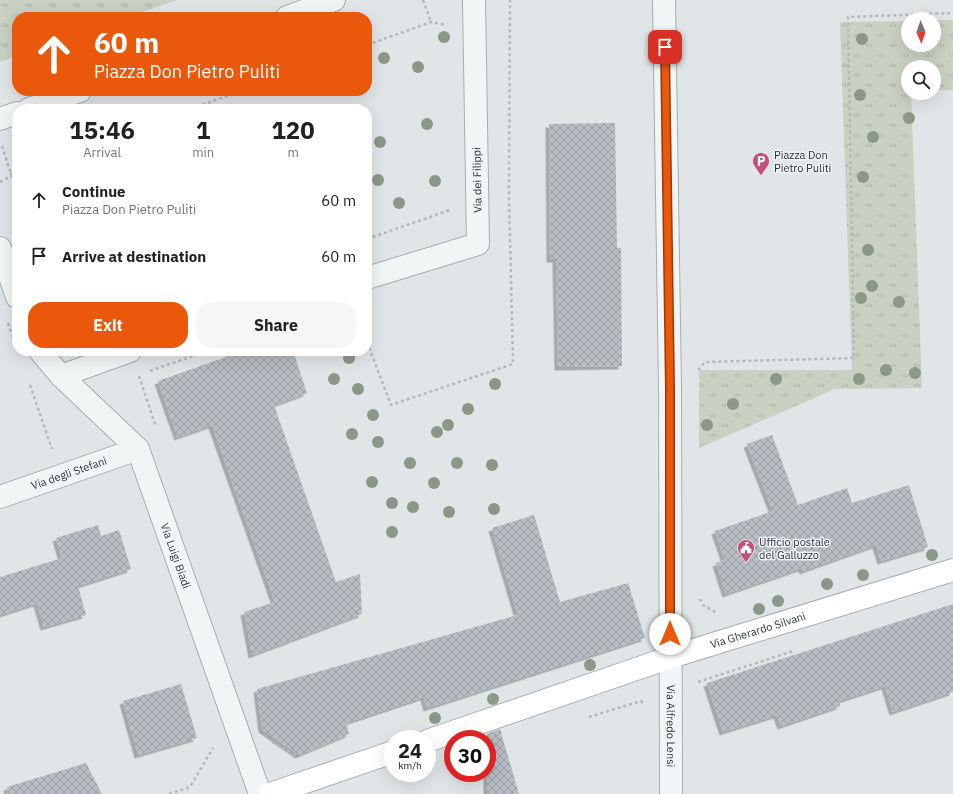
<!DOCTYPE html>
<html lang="en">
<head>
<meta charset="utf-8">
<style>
  body { margin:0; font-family:"IBM Plex Sans",sans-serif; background:#f6f6f6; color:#202124; height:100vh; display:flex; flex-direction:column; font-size:15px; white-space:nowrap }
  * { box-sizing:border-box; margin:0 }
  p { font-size:13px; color:#757577 }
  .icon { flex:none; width:22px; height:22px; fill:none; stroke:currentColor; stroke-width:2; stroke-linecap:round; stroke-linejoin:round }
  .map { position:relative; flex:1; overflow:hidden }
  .panel { position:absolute; left:12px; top:104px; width:360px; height:252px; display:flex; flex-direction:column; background:#fff; border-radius:16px; box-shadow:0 4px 16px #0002 }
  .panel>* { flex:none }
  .banner { position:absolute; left:12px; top:12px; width:360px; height:84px; border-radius:16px; box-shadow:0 4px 16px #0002; background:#ea580c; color:#fff; overflow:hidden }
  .needle { width:26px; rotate:178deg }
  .controls { position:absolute; left:901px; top:12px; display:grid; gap:8px }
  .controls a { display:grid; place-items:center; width:40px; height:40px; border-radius:50%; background:#fff; box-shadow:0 4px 16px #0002; font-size:20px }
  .speed { position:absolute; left:384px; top:730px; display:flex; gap:8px; font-size:20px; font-weight:700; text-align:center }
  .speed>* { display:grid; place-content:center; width:52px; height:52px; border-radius:50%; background:#fff; box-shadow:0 4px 16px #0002; line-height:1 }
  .speed small { font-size:10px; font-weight:400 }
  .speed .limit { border:6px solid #d22; background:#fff; color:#111 }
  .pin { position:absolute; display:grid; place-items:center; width:34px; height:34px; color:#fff; margin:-17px; border-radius:8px; box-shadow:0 2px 6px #0006 }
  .me { position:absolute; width:44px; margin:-22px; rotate:0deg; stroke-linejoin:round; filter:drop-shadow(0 0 3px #0008) }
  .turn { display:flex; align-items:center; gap:14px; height:84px; padding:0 16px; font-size:18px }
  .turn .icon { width:52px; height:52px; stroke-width:2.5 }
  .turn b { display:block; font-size:28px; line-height:34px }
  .eta { display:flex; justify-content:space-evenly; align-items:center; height:68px; text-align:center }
  .eta b { font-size:24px; font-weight:700; line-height:28px }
  .primary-button { display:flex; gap:8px; margin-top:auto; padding:8px 16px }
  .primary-button a { flex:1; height:46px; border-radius:16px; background:#ea580c; color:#fff; font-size:16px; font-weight:700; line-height:46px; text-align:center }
  .primary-button a+a { background:#f6f6f6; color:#202124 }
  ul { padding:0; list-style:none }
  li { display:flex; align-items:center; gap:12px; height:56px; padding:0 16px }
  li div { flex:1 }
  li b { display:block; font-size:15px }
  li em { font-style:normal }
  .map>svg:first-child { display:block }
  .park { fill:url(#park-tufts) }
  .building { fill:url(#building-cross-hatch); filter:url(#shadow) }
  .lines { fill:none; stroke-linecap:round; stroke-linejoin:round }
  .street-casing { stroke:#a6adb2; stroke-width:24 }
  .secondary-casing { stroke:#a6adb2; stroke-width:24 }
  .path { stroke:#b2b8bb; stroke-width:2.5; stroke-dasharray:3 3; stroke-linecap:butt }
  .street { stroke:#f2f5f6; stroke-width:22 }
  .secondary { stroke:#fff; stroke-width:22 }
  .tree { fill:#8b9787 }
  .route-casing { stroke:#983908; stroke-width:10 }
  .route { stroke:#ea580c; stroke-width:7 }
  .labels { text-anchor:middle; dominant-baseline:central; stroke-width:3; stroke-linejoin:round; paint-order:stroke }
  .poi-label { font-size:11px; fill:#2a363e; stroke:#eff3f5; text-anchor:start }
  .street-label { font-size:11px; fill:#2a363e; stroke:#eff3f5 }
</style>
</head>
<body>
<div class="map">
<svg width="953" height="794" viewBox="0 0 953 794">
  <defs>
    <pattern id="park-tufts" width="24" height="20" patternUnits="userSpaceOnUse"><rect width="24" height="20" fill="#c9d1c2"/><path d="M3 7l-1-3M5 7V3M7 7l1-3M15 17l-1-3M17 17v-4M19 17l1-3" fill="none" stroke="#adb4a8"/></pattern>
    <pattern id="building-cross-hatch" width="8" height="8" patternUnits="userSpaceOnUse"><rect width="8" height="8" fill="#b8bfc4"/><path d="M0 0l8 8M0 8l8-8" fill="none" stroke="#969ca1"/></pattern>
    <filter id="shadow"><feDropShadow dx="-3.5" dy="3.5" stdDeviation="0" flood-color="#0004"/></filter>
  </defs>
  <rect width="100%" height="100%" fill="#e0e5e8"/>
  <g class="park">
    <polygon points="0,0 177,0 128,17 17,17 17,56 0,62"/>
    <polygon points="934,20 953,20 953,90 934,90 934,67 908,67 908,93 911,93 922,388 835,389 699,448 699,370 852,370 840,22 908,21 908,45 934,45"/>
  </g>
  <g class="building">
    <polygon points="615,123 617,248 621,248 622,366 558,367 556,259 550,259 549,124"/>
    <polygon points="243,351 293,351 307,393 274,405 336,582 360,574 362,614 252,655 244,612 275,602 212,425 178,437 158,381"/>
    <polygon points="772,435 798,505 847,488 852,503 909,485 928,547 881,561 876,545 803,571 802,568 726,594 716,563 725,560 715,531 773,511 747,444"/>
    <polygon points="534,515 560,602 628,583 645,638 427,708 424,697 346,723 349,734 299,755 262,729 257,689 518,615 492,528"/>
    <polygon points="98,525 101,536 119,530 131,569 78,586 86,615 44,627 37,603 0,615 0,577 62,558 56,538"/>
    <polygon points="953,604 953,692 893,712 885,686 839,701 840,706 781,726 777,715 723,732 707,683"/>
    <polygon points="181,684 197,738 138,755 123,701"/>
    <polygon points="500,729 519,794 487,794 487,734"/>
    <polygon points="86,763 102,794 8,794 7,787"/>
  </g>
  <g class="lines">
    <defs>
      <g id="street">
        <path id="s1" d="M664 0 670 387 671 794"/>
        <polyline points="287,17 334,0"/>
        <polyline points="29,109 80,91"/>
        <polyline points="0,119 17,113"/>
        <polyline points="0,248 17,297"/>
        <polyline points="367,278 478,244 474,0"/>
        <path id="s2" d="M40 351 61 376 138 449 260 794"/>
        <polyline points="61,376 130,351"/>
        <path id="s3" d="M0 497 138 449"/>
      </g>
      <g id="secondary">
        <path id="s4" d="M427 741 671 657 953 570"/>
        <polyline points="270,794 393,752"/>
      </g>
    </defs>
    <use href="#street" class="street-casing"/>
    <use href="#secondary" class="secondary-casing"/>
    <g class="path">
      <polyline points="423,0 431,22"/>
      <polyline points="367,45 431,22 446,25"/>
      <polyline points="191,109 241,91"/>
      <polyline points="2,146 17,193"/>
      <polyline points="10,174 17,172"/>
      <polyline points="0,182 11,176"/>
      <polyline points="367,239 450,210"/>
      <polyline points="8,323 14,341"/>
      <polyline points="367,342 391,405 513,364 509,194 510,0"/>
      <polyline points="698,370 705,362 854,358 848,17 953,13"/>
      <polyline points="150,371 207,351"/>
      <polyline points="139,376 156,427"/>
      <polyline points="30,385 52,449"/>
      <polyline points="700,599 703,605 717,613"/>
      <polyline points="698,682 793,651"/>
      <polyline points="589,717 641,701 643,703"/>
      <polyline points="272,742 296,755"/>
      <polyline points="169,794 190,787 213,748"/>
    </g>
    <use href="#street" class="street"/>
    <use href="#secondary" class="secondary"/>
  </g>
  <g class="tree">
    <circle cx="444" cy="37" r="6"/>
    <circle cx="862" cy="39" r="6"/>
    <circle cx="384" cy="58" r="6"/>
    <circle cx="418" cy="67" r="6"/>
    <circle cx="860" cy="95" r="6"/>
    <circle cx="909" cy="118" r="6"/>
    <circle cx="427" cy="124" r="6"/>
    <circle cx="873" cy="137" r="6"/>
    <circle cx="380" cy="142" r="6"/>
    <circle cx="863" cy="177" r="6"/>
    <circle cx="378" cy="180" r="6"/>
    <circle cx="435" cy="181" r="6"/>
    <circle cx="399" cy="203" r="6"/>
    <circle cx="868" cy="250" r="6"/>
    <circle cx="872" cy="286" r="6"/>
    <circle cx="861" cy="298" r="6"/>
    <circle cx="899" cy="302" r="6"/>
    <circle cx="349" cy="358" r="6"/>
    <circle cx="886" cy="370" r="6"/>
    <circle cx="915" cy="373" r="6"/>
    <circle cx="334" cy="379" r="6"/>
    <circle cx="776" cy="379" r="6"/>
    <circle cx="859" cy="379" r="6"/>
    <circle cx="495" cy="384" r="6"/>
    <circle cx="358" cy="389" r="6"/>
    <circle cx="733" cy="404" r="6"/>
    <circle cx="468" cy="409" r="6"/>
    <circle cx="373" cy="415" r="6"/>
    <circle cx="448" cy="425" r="6"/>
    <circle cx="707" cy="425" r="6"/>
    <circle cx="437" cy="432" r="6"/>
    <circle cx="352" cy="434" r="6"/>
    <circle cx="378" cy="442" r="6"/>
    <circle cx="410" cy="463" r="6"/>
    <circle cx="457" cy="463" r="6"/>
    <circle cx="492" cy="465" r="6"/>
    <circle cx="372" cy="482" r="6"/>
    <circle cx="434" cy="483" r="6"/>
    <circle cx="392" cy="503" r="6"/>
    <circle cx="413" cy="507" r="6"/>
    <circle cx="494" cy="509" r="6"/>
    <circle cx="449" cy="512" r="6"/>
    <circle cx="392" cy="532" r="6"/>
    <circle cx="932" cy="555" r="6"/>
    <circle cx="863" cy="575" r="6"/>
    <circle cx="827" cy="584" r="6"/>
    <circle cx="778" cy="601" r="6"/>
    <circle cx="759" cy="609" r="6"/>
    <circle cx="590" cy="665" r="6"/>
    <circle cx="493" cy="699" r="6"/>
    <circle cx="435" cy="718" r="6"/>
  </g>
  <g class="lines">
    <defs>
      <polyline id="route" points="665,47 670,388 670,634"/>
    </defs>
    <use href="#route" class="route-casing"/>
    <use href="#route" class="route"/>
  </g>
  <defs>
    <symbol id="parking-pin" viewBox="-11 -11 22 30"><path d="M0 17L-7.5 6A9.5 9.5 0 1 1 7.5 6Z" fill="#c34f7b" stroke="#eff3f5"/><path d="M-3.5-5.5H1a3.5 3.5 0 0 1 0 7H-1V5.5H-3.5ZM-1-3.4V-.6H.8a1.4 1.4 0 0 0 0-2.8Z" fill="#fff"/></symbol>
    <symbol id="civic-pin" viewBox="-11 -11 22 30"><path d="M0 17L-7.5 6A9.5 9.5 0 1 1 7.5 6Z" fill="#c34f7b" stroke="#eff3f5"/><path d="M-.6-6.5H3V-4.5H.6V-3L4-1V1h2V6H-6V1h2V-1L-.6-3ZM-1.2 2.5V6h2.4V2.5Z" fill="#fff"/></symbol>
  </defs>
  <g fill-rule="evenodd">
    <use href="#parking-pin" x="751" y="151" width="20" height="27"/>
    <use href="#civic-pin" x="736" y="538" width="20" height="27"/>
  </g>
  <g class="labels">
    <g class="poi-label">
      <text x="774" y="155">Piazza Don<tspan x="774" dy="13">Pietro Puliti</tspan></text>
      <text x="759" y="542">Ufficio postale<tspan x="759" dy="13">del Galluzzo</tspan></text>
    </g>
    <g class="street-label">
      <text transform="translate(477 180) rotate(-91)">Via dei Filippi</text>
      <text stroke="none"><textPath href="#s3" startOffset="73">Via degli Stefani</textPath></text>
      <text stroke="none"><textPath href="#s2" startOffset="252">Via Luigi Biadi</textPath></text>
      <text stroke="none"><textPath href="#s4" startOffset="349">Via Gherardo Silvani</textPath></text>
      <text stroke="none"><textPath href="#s1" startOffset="726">Via Alfredo Lensi</textPath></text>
    </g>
  </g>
</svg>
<div class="controls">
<a><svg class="needle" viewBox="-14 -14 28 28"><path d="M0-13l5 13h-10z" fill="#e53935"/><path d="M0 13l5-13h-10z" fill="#757577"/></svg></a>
<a><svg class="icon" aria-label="search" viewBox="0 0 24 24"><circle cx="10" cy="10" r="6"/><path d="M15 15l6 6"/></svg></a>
</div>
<div class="speed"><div>24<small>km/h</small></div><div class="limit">30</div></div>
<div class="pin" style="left:665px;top:47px;background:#d93025"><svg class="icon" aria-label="arrive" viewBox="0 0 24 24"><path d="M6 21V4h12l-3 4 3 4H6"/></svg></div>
<svg class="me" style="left:670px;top:634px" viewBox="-20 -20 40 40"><circle r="19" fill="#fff"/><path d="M0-13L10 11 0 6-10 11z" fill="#ea580c"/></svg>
<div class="banner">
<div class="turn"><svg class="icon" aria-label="ahead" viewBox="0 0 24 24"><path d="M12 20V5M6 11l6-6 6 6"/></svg><div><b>60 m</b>Piazza Don Pietro Puliti</div></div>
</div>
<section class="panel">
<div class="eta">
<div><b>15:46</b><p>Arrival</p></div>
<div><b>1</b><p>min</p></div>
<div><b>120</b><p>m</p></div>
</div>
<ul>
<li><svg class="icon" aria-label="ahead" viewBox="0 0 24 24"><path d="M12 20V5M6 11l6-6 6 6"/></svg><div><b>Continue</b><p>Piazza Don Pietro Puliti</p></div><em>60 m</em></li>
<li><svg class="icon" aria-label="arrive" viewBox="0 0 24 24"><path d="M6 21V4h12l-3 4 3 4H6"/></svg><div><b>Arrive at destination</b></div><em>60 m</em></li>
</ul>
<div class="primary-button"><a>Exit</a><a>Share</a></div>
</section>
</div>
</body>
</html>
